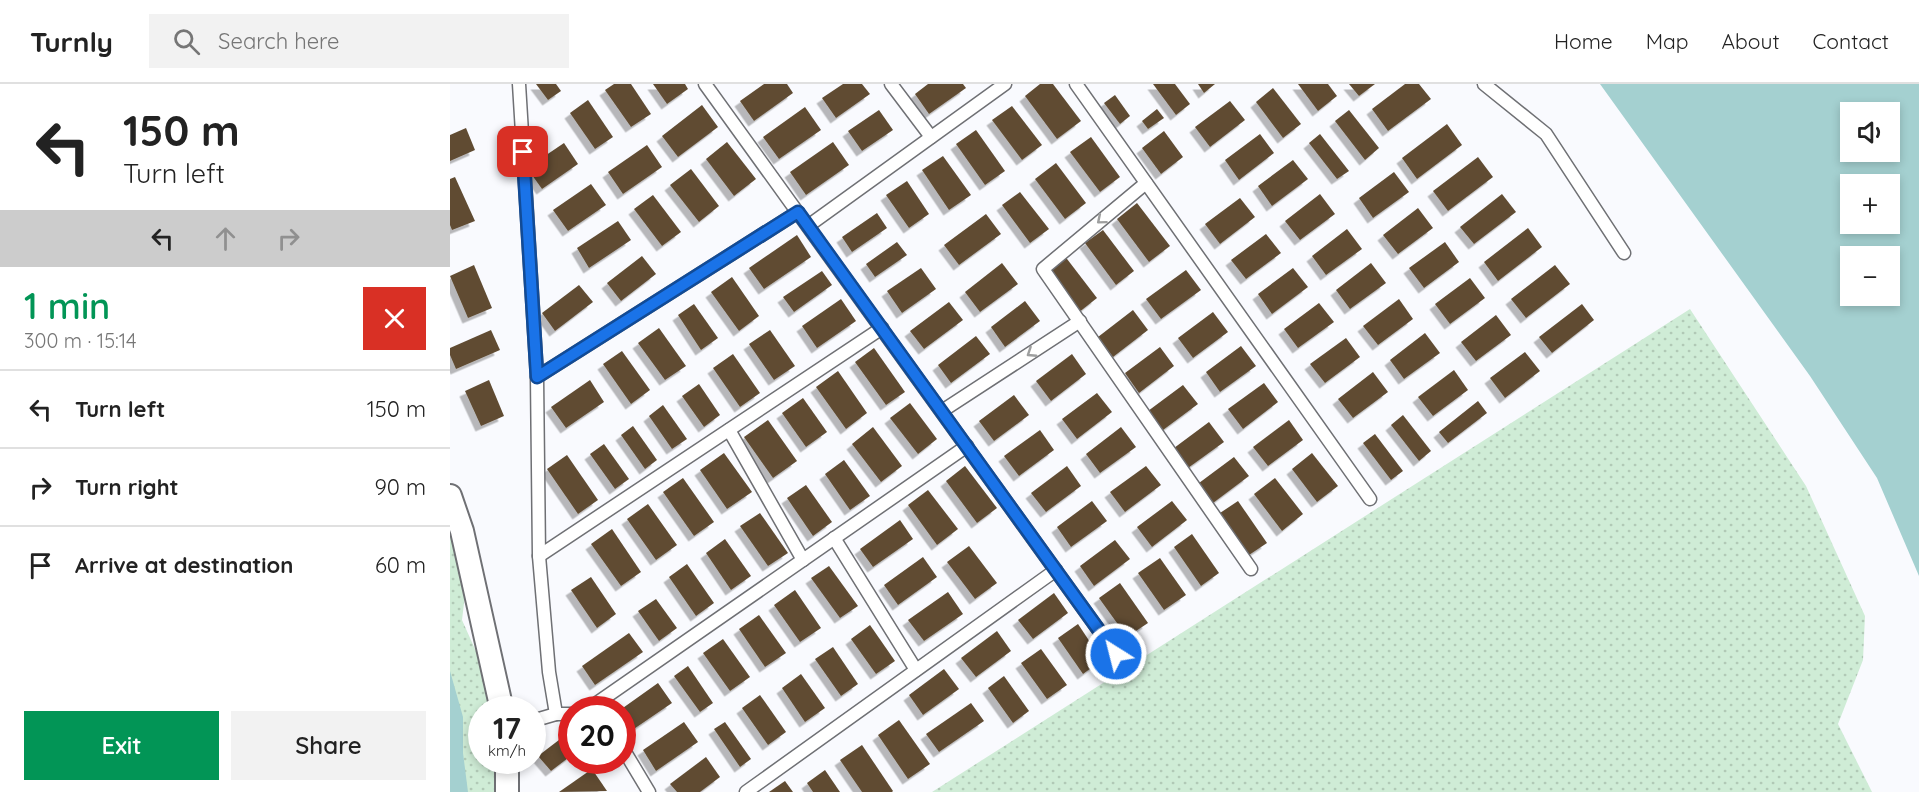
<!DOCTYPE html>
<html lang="en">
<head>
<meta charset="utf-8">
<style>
  body { margin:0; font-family:Quicksand,sans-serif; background:#f2f2f2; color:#222; height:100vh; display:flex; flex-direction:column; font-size:22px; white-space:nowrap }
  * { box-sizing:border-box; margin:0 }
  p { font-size:20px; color:#767676 }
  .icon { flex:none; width:33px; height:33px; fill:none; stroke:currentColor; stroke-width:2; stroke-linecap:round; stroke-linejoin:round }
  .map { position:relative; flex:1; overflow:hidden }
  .details { display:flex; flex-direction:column; background:#fff; width:450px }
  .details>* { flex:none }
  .top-card { background:#fff; color:#222; overflow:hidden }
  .fabs { position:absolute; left:1390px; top:18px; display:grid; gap:12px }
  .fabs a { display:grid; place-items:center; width:60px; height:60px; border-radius:0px; background:#fff; box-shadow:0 3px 9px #0003; font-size:30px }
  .speed { position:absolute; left:18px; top:612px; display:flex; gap:12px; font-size:30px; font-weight:700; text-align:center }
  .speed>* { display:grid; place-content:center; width:78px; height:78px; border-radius:50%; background:#fff; box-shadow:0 3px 9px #0003; line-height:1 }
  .speed small { font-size:15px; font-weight:400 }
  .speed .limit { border:9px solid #d22; background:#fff; color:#111 }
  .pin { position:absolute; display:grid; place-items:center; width:51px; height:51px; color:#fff; margin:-26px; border-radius:12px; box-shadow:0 3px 9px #0006 }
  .me { position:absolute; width:66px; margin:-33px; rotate:324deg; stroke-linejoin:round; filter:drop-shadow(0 0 4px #0008) }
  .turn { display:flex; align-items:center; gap:21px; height:126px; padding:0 24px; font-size:27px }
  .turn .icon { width:78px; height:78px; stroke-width:2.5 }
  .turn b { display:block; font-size:42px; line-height:51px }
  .lanes { display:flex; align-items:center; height:57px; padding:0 24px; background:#0003; justify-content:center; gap:30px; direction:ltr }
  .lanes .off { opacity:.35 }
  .round { display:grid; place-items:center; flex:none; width:63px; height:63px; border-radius:0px; background:#f2f2f2 }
  .head { display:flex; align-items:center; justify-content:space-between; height:102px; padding:0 24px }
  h1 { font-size:36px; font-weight:600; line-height:45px; color:#029556 }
  .cta { display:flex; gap:12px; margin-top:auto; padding:12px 24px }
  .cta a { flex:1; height:69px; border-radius:0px; background:#029556; color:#fff; font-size:24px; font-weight:600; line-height:69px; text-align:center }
  .cta a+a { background:#f2f2f2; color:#222 }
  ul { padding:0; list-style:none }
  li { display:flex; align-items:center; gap:18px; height:78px; padding:0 24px; border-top:2px solid #e0e0e0 }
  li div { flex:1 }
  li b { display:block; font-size:22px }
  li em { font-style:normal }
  header { display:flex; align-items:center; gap:36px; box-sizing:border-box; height:84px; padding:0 30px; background:#fff; border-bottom:2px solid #e0e0e0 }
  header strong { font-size:28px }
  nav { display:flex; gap:33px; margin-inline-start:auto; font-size:21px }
  .search { width:420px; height:54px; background:#f2f2f2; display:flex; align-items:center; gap:15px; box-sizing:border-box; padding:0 21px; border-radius:0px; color:#767676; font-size:22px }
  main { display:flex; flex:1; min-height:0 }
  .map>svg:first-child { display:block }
  .grass { fill:url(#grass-dots) }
  .water { fill:#a4d0d0; fill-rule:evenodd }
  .building { fill:#604c33; filter:url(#shadow) }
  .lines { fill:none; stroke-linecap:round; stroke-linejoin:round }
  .lane-casing { stroke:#6f7074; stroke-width:15 }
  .street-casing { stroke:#6f7074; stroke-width:26 }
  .lane { stroke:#fff; stroke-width:12 }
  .street { stroke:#fff; stroke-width:22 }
  .oneway { stroke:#9e9f9f }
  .route-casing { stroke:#114b97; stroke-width:15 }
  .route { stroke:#1a73e8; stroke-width:10 }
</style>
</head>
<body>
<header>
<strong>Turnly</strong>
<div class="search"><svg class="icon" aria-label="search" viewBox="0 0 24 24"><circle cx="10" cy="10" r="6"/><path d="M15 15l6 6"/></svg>Search here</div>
<nav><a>Home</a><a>Map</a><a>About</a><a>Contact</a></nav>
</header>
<main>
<section class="details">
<div class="top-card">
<div class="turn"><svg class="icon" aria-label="left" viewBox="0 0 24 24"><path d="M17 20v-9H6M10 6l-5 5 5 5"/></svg><div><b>150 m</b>Turn left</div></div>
<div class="lanes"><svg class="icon" aria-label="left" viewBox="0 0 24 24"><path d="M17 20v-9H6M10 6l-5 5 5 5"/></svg><svg class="icon off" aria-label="ahead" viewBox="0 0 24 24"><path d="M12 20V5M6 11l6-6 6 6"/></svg><svg class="icon off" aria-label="right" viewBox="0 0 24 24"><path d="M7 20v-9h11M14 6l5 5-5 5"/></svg></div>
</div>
<div class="head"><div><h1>1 min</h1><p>300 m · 15:14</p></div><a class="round" style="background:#d93025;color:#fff"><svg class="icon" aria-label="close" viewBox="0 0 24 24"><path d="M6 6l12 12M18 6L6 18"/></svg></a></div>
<ul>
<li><svg class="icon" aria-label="left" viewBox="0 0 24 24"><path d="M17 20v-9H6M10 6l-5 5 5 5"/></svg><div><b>Turn left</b></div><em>150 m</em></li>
<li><svg class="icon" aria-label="right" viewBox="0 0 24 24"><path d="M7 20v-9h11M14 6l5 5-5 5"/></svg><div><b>Turn right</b></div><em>90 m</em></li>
<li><svg class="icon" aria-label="arrive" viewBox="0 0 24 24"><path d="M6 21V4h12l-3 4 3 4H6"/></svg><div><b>Arrive at destination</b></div><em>60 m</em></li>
</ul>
<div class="cta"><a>Exit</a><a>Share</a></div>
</section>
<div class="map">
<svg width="1469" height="708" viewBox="0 0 1469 708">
  <defs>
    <pattern id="grass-dots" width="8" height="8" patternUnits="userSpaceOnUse" patternTransform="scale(1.5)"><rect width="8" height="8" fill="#cfecd6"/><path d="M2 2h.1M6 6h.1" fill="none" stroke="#b1c9b6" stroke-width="1.8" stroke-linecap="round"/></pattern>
    <filter id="shadow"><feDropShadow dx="-5.5" dy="5.5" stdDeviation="0" flood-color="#0004"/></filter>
  </defs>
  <rect width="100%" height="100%" fill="#f9fafe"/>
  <g class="grass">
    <polygon points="1240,225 1356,402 1415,532 1413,576 1388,640 1422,708 482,708"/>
    <polygon points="0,446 16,503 12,536 37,592 41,625 32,626 32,676 45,677 47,708 0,708"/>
  </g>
  <g class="water">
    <path d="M1150 0H1469V492L1427 394 1360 292ZM1401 28H1440V68H1401ZM1401 100H1440V140H1401ZM1401 172H1440V212H1401Z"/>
    <polygon points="0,587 13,633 13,669 18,708 0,708"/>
  </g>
  <g class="building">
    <polygon points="86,0 106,0 111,7 98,16"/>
    <polygon points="164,0 181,0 201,30 181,43 155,6"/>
    <polygon points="203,0 235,0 238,5 217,20"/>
    <polygon points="314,0 337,0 343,9 304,37 290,17"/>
    <polygon points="393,0 412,0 420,10 386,34 372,14"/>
    <polygon points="478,0 513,0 516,4 479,30 465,10"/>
    <polygon points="590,0 603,0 631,37 607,55 575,12"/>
    <polygon points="703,0 725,0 740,20 726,31"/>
    <polygon points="748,0 765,0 754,9"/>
    <polygon points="848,0 878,0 887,12 868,27"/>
    <polygon points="899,0 925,0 909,12"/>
    <polygon points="955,0 969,0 981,15 938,47 922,25"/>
    <polygon points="823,4 851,40 833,54 806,18"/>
    <polygon points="665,11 680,32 670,40 654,19"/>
    <polygon points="138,16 163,53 145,65 120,29"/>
    <polygon points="780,17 795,36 760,63 745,43"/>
    <polygon points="252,21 268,43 228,73 212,52"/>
    <polygon points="562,22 592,61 572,76 542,36"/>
    <polygon points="355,23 371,46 329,75 313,53"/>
    <polygon points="707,25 714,34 698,45 692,37"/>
    <polygon points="429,26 443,46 412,67 398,47"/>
    <polygon points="899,26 929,64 915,76 885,37"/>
    <polygon points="997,40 1012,61 967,95 952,74"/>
    <polygon points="16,44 25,66 0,77 0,51"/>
    <polygon points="526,46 555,87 535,101 506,60"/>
    <polygon points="714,47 733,73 711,90 692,64"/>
    <polygon points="810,50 824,69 789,96 775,76"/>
    <polygon points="870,50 899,87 887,95 859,59"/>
    <polygon points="641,53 670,93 650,108 620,68"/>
    <polygon points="277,58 306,95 284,112 256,75"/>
    <polygon points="383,58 399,81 356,111 340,88"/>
    <polygon points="114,59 128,80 92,105 77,84"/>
    <polygon points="197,61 212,83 173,110 158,88"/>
    <polygon points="493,72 521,111 499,126 472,86"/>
    <polygon points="1028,73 1043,93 998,127 983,107"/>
    <polygon points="843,76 858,95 822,122 808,102"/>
    <polygon points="606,79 636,119 615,135 585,95"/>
    <polygon points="241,85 269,122 249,138 220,101"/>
    <polygon points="944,88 959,108 923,134 909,114"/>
    <polygon points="5,93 25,137 2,146 0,141 0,95"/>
    <polygon points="457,97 479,130 459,144 436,111"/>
    <polygon points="141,100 156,121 118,147 103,126"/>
    <polygon points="570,108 599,145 580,159 552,121"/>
    <polygon points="870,110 885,130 850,156 835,137"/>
    <polygon points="1052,110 1066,128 1024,160 1010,143"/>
    <polygon points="203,111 231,148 212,162 184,125"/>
    <polygon points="790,114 805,133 770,160 755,140"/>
    <polygon points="687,119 720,162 699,178 667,135"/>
    <polygon points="968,124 983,144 948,170 933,151"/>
    <polygon points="427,129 437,144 402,168 392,153"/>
    <polygon points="536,130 551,150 509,181 494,161"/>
    <polygon points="168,137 181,156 139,184 127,164"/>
    <polygon points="1078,144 1092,163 1048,197 1034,178"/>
    <polygon points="897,145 912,165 876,191 862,172"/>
    <polygon points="653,146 684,187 666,201 635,159"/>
    <polygon points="816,150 831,169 796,195 781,176"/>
    <polygon points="347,151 361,173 314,205 299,184"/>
    <polygon points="447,158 457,171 425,193 416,180"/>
    <polygon points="995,158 1009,178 974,204 959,184"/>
    <polygon points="614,171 647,214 628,229 595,186"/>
    <polygon points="192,172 206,190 171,217 157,199"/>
    <polygon points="552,179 568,200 530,228 515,208"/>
    <polygon points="921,179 936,199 900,225 886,206"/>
    <polygon points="24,181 42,224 18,234 0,192"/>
    <polygon points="1105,181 1120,200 1076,234 1061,215"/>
    <polygon points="471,184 486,205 452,229 437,207"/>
    <polygon points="843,184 858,203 822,230 808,210"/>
    <polygon points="736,186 751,206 711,235 696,215"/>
    <polygon points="372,187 382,201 344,228 333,213"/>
    <polygon points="282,193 309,232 289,247 261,208"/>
    <polygon points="1020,194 1035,214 1000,240 985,220"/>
    <polygon points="129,201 143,218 105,247 92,229"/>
    <polygon points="391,215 406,237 367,264 352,242"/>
    <polygon points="949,215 963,235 928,261 913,242"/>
    <polygon points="575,217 590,237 555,263 541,243"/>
    <polygon points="499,218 513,236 474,265 460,247"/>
    <polygon points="869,219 884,238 848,264 834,245"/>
    <polygon points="244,220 268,254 251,266 228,231"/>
    <polygon points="1132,220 1144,236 1102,269 1089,253"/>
    <polygon points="683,226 698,246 663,273 648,253"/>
    <polygon points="763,228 778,248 743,274 728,254"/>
    <polygon points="1046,231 1061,251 1026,277 1011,258"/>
    <polygon points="209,244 236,282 215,296 188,259"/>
    <polygon points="41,246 50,266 6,285 0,271 0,264"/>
    <polygon points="320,246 345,282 324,296 299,260"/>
    <polygon points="975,249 990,269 954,295 940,276"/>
    <polygon points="526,252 540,270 501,299 488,281"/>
    <polygon points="896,254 910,273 875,299 860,280"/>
    <polygon points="791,262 806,282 770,308 756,288"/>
    <polygon points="710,263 724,282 689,309 675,289"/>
    <polygon points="424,264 455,308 436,321 405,278"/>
    <polygon points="172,267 200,306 181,320 153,280"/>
    <polygon points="1075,268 1090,287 1055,314 1040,294"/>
    <polygon points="283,270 310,309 290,323 263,284"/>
    <polygon points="622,270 636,290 601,317 586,297"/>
    <polygon points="1004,286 1018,306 983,332 968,313"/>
    <polygon points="388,287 417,329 396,345 366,303"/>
    <polygon points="923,288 938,308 903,334 888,315"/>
    <polygon points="39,296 54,332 31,342 15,307"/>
    <polygon points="140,296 154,318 116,344 101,323"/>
    <polygon points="814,299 828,318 793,345 778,325"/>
    <polygon points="249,300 270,331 254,343 232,312"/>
    <polygon points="733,301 748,320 713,346 698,327"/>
    <polygon points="647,309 662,328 627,355 612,335"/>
    <polygon points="564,311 579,331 544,357 529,337"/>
    <polygon points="353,314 377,348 356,363 332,329"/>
    <polygon points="1028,317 1037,329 998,359 989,348"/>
    <polygon points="460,319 487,355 468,370 440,334"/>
    <polygon points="213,321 237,355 222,365 199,332"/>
    <polygon points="953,331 981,367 969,377 941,341"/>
    <polygon points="318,336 347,377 323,394 294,353"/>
    <polygon points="839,336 853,356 818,382 803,363"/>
    <polygon points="759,338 774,358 738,384 724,364"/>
    <polygon points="183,342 207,376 195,385 171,351"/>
    <polygon points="423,343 452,382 431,398 402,360"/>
    <polygon points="671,343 686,363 650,389 636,370"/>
    <polygon points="590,346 604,366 569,392 554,372"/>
    <polygon points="925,350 953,387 941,396 913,359"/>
    <polygon points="154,360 179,395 165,405 140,370"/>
    <polygon points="274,369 302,408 277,425 250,386"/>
    <polygon points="862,369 888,402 867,418 842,385"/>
    <polygon points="117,371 148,416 128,430 97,385"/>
    <polygon points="784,373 799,392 763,419 749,399"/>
    <polygon points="394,376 420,412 400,426 375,390"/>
    <polygon points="515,382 547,424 527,439 496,397"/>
    <polygon points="617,382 631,402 596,428 581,409"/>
    <polygon points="696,382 711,401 675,428 660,408"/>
    <polygon points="233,394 264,438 244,452 213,408"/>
    <polygon points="825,394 853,430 832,447 804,410"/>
    <polygon points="356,401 382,438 363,452 337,414"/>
    <polygon points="478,406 508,445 487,461 458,421"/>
    <polygon points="642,417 657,437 621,463 607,443"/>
    <polygon points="722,417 737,436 702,463 687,443"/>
    <polygon points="788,417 817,459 796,473 767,431"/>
    <polygon points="198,420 227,461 206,476 177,435"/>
    <polygon points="310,429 338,469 318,482 290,442"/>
    <polygon points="450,436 463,455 423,483 410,465"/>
    <polygon points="162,445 191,488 171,502 141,460"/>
    <polygon points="742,450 769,489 751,502 724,463"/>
    <polygon points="275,455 301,492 281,506 256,469"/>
    <polygon points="665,456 680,475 644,502 630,482"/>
    <polygon points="519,462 547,499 525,515 497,478"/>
    <polygon points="473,473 487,493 448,521 434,501"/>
    <polygon points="710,474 736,511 714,526 688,489"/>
    <polygon points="237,480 264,519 246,532 219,493"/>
    <polygon points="379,482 408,522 390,534 361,494"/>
    <polygon points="141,493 166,530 147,544 121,506"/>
    <polygon points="670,499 698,539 677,553 649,514"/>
    <polygon points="345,506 371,544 350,558 324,521"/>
    <polygon points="498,508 513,530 474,557 458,536"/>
    <polygon points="604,509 618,529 583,555 568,536"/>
    <polygon points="206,515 227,544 209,557 188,527"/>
    <polygon points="309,531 336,569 315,583 289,545"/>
    <polygon points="628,540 652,576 633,590 608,554"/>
    <polygon points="420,541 445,577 426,590 401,555"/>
    <polygon points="547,547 561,567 526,593 511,574"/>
    <polygon points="179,549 193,568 145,601 132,582"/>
    <polygon points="273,555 300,593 280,607 253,569"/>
    <polygon points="383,563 408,600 391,612 365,575"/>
    <polygon points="591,565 617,601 597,615 571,579"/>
    <polygon points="238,582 263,619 250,628 224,592"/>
    <polygon points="494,585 509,605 473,631 459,611"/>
    <polygon points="351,590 375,624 355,638 332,604"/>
    <polygon points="554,592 579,627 563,639 538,604"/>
    <polygon points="208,599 222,619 175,651 172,647 172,626 170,626"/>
    <polygon points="310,611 336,648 318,661 292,624"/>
    <polygon points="521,619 534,637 489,668 476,650"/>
    <polygon points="449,636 480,680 458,695 428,651"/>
    <polygon points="234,638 248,658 206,687 193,666"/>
    <polygon points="275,638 301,675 290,683 264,645"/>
    <polygon points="122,646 122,671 101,687 88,672"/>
    <polygon points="412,661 443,707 442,708 412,708 390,676"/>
    <polygon points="256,673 270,693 250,708 227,708 220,700"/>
    <polygon points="142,685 157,707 109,708"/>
    <polygon points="375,686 390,708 363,708 357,699"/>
    <polygon points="335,697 343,708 319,708"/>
  </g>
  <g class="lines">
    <defs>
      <g id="lane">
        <polyline points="69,0 87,293 89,472 99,588 106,630 122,630"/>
        <polyline points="255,0 666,570"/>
        <polyline points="441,0 481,53"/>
        <polyline points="626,0 920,415"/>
        <polyline points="1034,0 1096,50 1174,169"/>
        <polyline points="696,99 593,185 801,485"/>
        <polyline points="358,142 555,0"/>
        <polyline points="87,293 348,128"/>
        <polyline points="492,327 630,237"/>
        <polyline points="279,346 353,476"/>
        <polyline points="384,454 466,586"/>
        <polyline points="89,472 432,244"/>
        <polyline points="132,626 147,619 517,362"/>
        <polyline points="82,637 106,630"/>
        <polyline points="172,663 199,708"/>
        <polyline points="296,708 606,486"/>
      </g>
      <g id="street">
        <polyline points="0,412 12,447 52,626"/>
        <polyline points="57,676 57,708"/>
      </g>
    </defs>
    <use href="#lane" class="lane-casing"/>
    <use href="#street" class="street-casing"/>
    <use href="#lane" class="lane"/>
    <use href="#street" class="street"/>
  </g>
  <defs><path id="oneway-chevron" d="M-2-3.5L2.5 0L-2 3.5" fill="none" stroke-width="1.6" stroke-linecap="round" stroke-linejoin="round" transform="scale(1.5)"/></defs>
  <g class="oneway">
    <use href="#oneway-chevron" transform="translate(651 136) rotate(140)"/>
    <use href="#oneway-chevron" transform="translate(581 269) rotate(147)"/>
  </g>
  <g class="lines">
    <defs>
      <polyline id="route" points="73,68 87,293 348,128 666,570"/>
    </defs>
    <use href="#route" class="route-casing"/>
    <use href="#route" class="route"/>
  </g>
</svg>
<div class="fabs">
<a><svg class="icon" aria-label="sound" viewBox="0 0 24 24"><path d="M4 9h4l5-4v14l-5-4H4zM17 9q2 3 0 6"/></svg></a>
<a>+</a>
<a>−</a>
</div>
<div class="speed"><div>17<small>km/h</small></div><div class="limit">20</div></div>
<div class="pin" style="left:73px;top:68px;background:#d93025"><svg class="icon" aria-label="arrive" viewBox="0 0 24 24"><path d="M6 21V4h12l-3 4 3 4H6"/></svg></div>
<svg class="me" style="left:666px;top:570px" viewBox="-20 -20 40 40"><circle r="17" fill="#1a73e8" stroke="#fff" stroke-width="3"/><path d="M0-11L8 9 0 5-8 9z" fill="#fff"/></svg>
</div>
</main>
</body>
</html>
